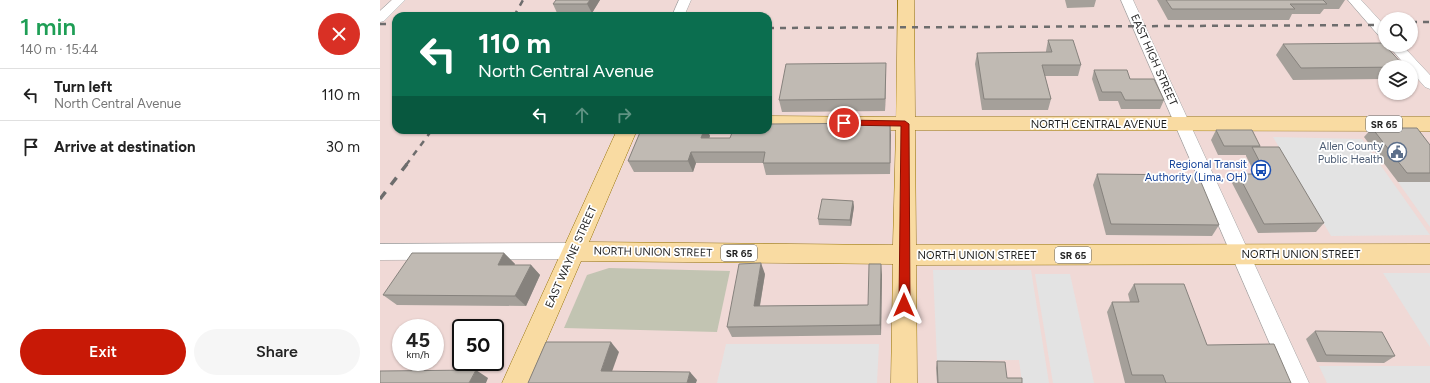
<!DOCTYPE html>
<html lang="en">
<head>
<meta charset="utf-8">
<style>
  body { margin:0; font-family:Figtree,sans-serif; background:#f6f6f6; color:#222; height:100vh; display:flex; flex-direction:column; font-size:15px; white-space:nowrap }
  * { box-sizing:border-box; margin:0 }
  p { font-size:13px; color:#767676 }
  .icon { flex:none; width:22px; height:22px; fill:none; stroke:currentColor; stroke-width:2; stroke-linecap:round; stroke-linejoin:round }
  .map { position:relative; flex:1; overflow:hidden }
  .panel { display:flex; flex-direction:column; background:#fff; width:380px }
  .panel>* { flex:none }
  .banner { position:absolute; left:12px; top:12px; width:380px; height:122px; border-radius:12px; box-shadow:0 1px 3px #0004; background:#0b6e4f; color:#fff; overflow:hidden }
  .tools { position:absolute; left:998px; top:12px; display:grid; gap:8px }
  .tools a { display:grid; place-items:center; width:40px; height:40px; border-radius:50%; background:#fff; box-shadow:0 1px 3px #0004; font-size:20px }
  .speed { position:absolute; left:12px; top:319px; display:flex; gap:8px; font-size:20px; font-weight:700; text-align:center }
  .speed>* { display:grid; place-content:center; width:52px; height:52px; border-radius:50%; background:#fff; box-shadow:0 1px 3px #0004; line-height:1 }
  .speed small { font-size:10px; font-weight:400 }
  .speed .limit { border:2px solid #111; border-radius:6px; background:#fff; color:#111 }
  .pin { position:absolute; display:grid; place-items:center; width:34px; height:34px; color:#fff; margin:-17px; border:2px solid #fff; border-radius:50%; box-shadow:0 1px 4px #0007 }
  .me { position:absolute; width:44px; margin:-22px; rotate:0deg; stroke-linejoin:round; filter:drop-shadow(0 0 3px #0008) }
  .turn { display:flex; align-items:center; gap:14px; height:84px; padding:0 20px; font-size:18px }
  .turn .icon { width:52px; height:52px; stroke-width:2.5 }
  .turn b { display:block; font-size:28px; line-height:34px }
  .lanes { display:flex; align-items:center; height:38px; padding:0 20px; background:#0003; justify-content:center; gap:20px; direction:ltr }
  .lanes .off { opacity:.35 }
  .round { display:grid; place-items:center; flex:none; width:42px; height:42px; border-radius:21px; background:#f6f6f6 }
  .head { display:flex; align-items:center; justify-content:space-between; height:68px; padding:0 20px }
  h1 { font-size:24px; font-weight:600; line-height:30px; color:#1e9e55 }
  .action { display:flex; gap:8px; margin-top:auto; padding:8px 20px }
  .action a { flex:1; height:46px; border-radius:24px; background:#c81906; color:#fff; font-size:16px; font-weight:600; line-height:46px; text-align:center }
  .action a+a { background:#f6f6f6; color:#222 }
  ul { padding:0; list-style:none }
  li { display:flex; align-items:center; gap:12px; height:52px; padding:0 20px; border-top:1px solid #e0e0e0 }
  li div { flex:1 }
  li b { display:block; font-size:15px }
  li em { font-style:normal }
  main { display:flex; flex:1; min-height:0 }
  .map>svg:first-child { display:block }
  .commercial { fill:#f0d9d6; fill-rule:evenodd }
  .construction { fill:#c2c4b2 }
  .parking { fill:#e3e3e3 }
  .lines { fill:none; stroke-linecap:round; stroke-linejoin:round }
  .minor-casing { stroke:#a6a6a6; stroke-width:1 }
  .major-casing { stroke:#967305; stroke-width:1 }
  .minor { fill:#fff; fill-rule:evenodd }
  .major { fill:#f9dba2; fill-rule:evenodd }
  .rail-far1 { stroke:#6d6d6d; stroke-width:2.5; stroke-dasharray:6 6; stroke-linecap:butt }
  .rail { stroke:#6d6d6d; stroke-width:3.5; stroke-dasharray:9 9; stroke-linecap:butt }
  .wall { fill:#a5a09a }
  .shaded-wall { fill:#86827d }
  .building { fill:#c0bab3; stroke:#86827d }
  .route { fill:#c81906; stroke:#821004 }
  .labels { text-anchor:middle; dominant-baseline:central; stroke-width:3.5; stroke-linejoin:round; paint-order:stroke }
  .shield { fill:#fff; stroke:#626262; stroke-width:1 }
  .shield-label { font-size:10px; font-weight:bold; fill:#1f1f1f }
  .street-label { font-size:11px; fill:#1f1f1f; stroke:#fff }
  .service-label { font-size:11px; fill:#4e5e75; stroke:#fff; text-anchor:end }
  .transit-label { font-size:11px; fill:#164399; stroke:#fff; text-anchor:end }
</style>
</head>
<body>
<main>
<section class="panel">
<div class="head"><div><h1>1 min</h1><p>140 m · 15:44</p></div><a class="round" style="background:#d93025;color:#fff"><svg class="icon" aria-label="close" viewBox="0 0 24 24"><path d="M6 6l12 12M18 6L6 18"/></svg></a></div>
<ul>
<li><svg class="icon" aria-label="left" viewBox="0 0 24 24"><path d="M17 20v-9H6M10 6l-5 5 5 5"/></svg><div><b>Turn left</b><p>North Central Avenue</p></div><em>110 m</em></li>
<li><svg class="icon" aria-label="arrive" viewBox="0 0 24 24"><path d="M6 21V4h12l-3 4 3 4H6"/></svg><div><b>Arrive at destination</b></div><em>30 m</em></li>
</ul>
<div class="action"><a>Exit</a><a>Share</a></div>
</section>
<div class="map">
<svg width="1050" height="383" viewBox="0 0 1050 383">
  <rect width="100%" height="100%" fill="#f0ede6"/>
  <path class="commercial" d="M0 0H1050V383H0ZM16 16H388V130H16ZM1005 19H1031V45H1005ZM1005 67H1031V93H1005ZM21 328H55V362H21ZM81 328H115V362H81Z"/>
  <polygon class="construction" points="229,268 350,271 337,332 184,328 207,275"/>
  <g class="parking">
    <polygon points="893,137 982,139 1050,235 951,236"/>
    <polygon points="1018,182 1050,182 1050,227"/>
    <polygon points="553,270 651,270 669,383 642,383 639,360 557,361"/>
    <polygon points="1003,273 1050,273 1050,347"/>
    <polygon points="655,274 690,274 714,383 673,383"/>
    <polygon points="346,344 499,344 497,383 337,383"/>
    <polygon points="939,366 1050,366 1050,383 947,383"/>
  </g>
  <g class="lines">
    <defs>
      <g id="minor">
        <polygon points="12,0 25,0 4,21 0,22 0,11"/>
        <polygon points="299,0 311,0 304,16 292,16"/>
        <polygon points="741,0 753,0 929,383 907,383"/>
        <polygon points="968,0 981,0 1005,26 1005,38 1000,37"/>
        <polygon points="1008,45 1022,45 1050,75 1050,89 1045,87 1031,71 1031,67 1027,67"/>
        <polygon points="194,243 201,246 203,251 201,256 194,259 0,260 0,244"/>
      </g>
      <polygon id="major" points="518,0 534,0 535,117 1050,117 1050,131 535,130 536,245 1050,244 1050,264 536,265 537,383 511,383 513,264 201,261 148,383 122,383 237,130 257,130 209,242 513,245 516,130 388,130 388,116 516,117"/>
    </defs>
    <use href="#minor" class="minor-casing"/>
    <use href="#major" class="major-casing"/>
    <use href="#minor" class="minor"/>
    <use href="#major" class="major"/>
    <g class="rail-far1">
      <polyline points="134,16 143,0"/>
      <polyline points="1031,22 1050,22"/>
      <polyline points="0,24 16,24"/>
      <polyline points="388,28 1005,25"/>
      <polyline points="26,165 52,130"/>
    </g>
    <polyline class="rail" points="0,199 27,164"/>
  </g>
  <g class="wall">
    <polygon points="220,0 212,13 177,13 173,4"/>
    <polygon points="685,0 716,0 714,7 687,8"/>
    <polygon points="777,0 965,0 959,9 944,9 940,14 912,14 909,20 788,20"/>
    <polygon points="668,40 701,65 698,76 665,76 671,99 668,110 602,110 595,64 597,53 666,52 666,51"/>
    <polygon points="903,44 1005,67 1005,79 913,80 896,55"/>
    <polygon points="714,70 750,79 784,100 780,109 741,109 738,101 719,101 712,79"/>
    <polygon points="506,74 505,111 402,112 399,100"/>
    <polygon points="510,123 510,174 386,175 383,163 316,163 313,172 254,172 248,161 261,130 327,130 330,136 329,138 350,138"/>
    <polygon points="992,128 1050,145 1050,182 1018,182 984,137"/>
    <polygon points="53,130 89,130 87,132 55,133"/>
    <polygon points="836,130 880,146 944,223 936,232 878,233 852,183 858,174 875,174 866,156 866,155 838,155 831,140"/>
    <polygon points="717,174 839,225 832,236 726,235 713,185"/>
    <polygon points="473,201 474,207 471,226 439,225 438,219"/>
    <polygon points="124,253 135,264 134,265 151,265 160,275 146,306 17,305 3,295"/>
    <polygon points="385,274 380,306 488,305 502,275 501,335 352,337 347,327"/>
    <polygon points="754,284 827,345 911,383 745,383 727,312 732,302 750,302 748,294"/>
    <polygon points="935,331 1015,356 1004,363 937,362 926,339"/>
    <polygon points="557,361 627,378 642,383 557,383 556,368"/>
  </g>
  <g class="shaded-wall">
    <polygon points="210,0 220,0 212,13 207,4"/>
    <polygon points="506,63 506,74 505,111 505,99"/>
    <polygon points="510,123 511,135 510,174"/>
    <polygon points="324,130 327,130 330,136 325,150 321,138"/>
    <polygon points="311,152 316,163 313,172 308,161"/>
    <polygon points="473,201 474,207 471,226 470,220"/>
    <polygon points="124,253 135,264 129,275 118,265"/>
    <polygon points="381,263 385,274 378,316 374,306"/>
    <polygon points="501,264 502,275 501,335 500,325"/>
    <polygon points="151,265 160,275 146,306 135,296"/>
    <polygon points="231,342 239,352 229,380 221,371"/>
    <polygon points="96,370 108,378 106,383 89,383"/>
    <polygon points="310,372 317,380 316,383 307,383"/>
  </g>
  <g class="building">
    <polygon points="176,0 210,0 207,4 173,4"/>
    <polygon points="786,0 943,0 947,4 910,4 915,9 792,9"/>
    <polygon points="668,40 693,40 701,65 662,65 671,99 604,99 597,53 672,52"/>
    <polygon points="1003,43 1025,67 921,68 903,44"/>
    <polygon points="506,63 505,99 399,100 406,64"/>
    <polygon points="714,70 747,70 750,79 774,79 784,100 745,100 741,92 722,92"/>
    <polygon points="510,123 510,163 383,163 385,152 311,152 308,161 248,161 261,130 324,130 321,138 350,138 353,130 388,130 388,124"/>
    <polygon points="992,128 1037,128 1050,145 1050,173 1027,173"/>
    <polygon points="836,130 872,130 880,146 844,146"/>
    <polygon points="872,147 899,147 944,223 884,224 858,174 886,174"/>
    <polygon points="717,174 818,175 839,225 731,224"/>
    <polygon points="442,199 473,201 470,220 438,219"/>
    <polygon points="32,253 124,253 118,265 151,265 135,296 3,295"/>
    <polygon points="381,263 374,306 488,305 489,264 501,264 500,325 347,327 359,264"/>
    <polygon points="754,284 804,284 827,345 894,344 911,383 786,383 783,375 752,375 732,302 759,302"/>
    <polygon points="935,331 1002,332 1015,356 946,355"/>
    <polygon points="166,342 231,342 221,371 310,372 307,383 148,383"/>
    <polygon points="557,361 625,362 627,378 642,378 642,383 558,383"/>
    <polygon points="96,370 89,383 0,383 0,371"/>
  </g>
  <polygon class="route" points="464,120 525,121 529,124 530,305 528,308 524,310 521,308 519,305 521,126 461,125 460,123"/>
  <defs>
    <symbol id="civic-ring" viewBox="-11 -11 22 22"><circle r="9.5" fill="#fff" stroke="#5c6f8a" stroke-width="1.5"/><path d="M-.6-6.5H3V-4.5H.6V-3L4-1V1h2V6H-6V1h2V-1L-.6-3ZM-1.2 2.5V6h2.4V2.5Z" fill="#5c6f8a"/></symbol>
    <symbol id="bus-ring" viewBox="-11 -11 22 22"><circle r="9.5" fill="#fff" stroke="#1a4fb4" stroke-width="1.5"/><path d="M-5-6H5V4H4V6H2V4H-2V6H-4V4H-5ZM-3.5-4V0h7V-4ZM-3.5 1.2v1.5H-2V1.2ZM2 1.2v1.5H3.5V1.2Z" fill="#1a4fb4"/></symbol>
  </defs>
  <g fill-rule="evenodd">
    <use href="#civic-ring" x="1006" y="141" width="22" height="22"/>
    <use href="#bus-ring" x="870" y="159" width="22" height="22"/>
  </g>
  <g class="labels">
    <g class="shield">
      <rect x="986" y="116" width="36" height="16" rx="3"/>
      <rect x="341" y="245" width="36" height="16" rx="3"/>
      <rect x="675" y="247" width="36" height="16" rx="3"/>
    </g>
    <g class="shield-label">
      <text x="1004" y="124">SR 65</text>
      <text x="359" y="253">SR 65</text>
      <text x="693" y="255">SR 65</text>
    </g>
    <g class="street-label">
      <text transform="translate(774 60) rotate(66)">EAST HIGH STREET</text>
      <text x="719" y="124">NORTH CENTRAL AVENUE</text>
      <text transform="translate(273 252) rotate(1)">NORTH UNION STREET</text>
      <text x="921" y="254">NORTH UNION STREET</text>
      <text x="597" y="255">NORTH UNION STREET</text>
      <text transform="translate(191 257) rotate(-66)">EAST WAYNE STREET</text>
    </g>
    <g class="service-label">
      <text x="1003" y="146">Allen County<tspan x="1003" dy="13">Public Health</tspan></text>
    </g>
    <g class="transit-label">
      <text x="867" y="164">Regional Transit<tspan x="867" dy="13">Authority (Lima, OH)</tspan></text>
    </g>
  </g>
</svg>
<div class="tools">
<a><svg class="icon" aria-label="search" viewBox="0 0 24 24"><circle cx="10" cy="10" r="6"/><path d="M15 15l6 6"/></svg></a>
<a><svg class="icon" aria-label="layers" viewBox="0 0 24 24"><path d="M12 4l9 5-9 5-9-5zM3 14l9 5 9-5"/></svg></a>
</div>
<div class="speed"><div>45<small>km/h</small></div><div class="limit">50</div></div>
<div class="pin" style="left:464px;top:123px;background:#d93025"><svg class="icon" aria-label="arrive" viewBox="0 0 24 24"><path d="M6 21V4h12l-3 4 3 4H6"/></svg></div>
<svg class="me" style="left:524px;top:305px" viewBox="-20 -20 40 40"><path d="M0-17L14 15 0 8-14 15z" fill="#c81906" stroke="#fff" stroke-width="4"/></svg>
<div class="banner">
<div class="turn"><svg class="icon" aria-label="left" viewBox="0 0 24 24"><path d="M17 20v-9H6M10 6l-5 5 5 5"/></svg><div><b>110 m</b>North Central Avenue</div></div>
<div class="lanes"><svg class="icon" aria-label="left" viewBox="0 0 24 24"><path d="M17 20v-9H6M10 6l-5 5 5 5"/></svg><svg class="icon off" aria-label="ahead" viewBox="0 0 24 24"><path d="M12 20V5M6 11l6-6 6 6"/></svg><svg class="icon off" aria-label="right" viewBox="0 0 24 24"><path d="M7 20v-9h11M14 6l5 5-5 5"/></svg></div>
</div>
</div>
</main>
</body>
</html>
